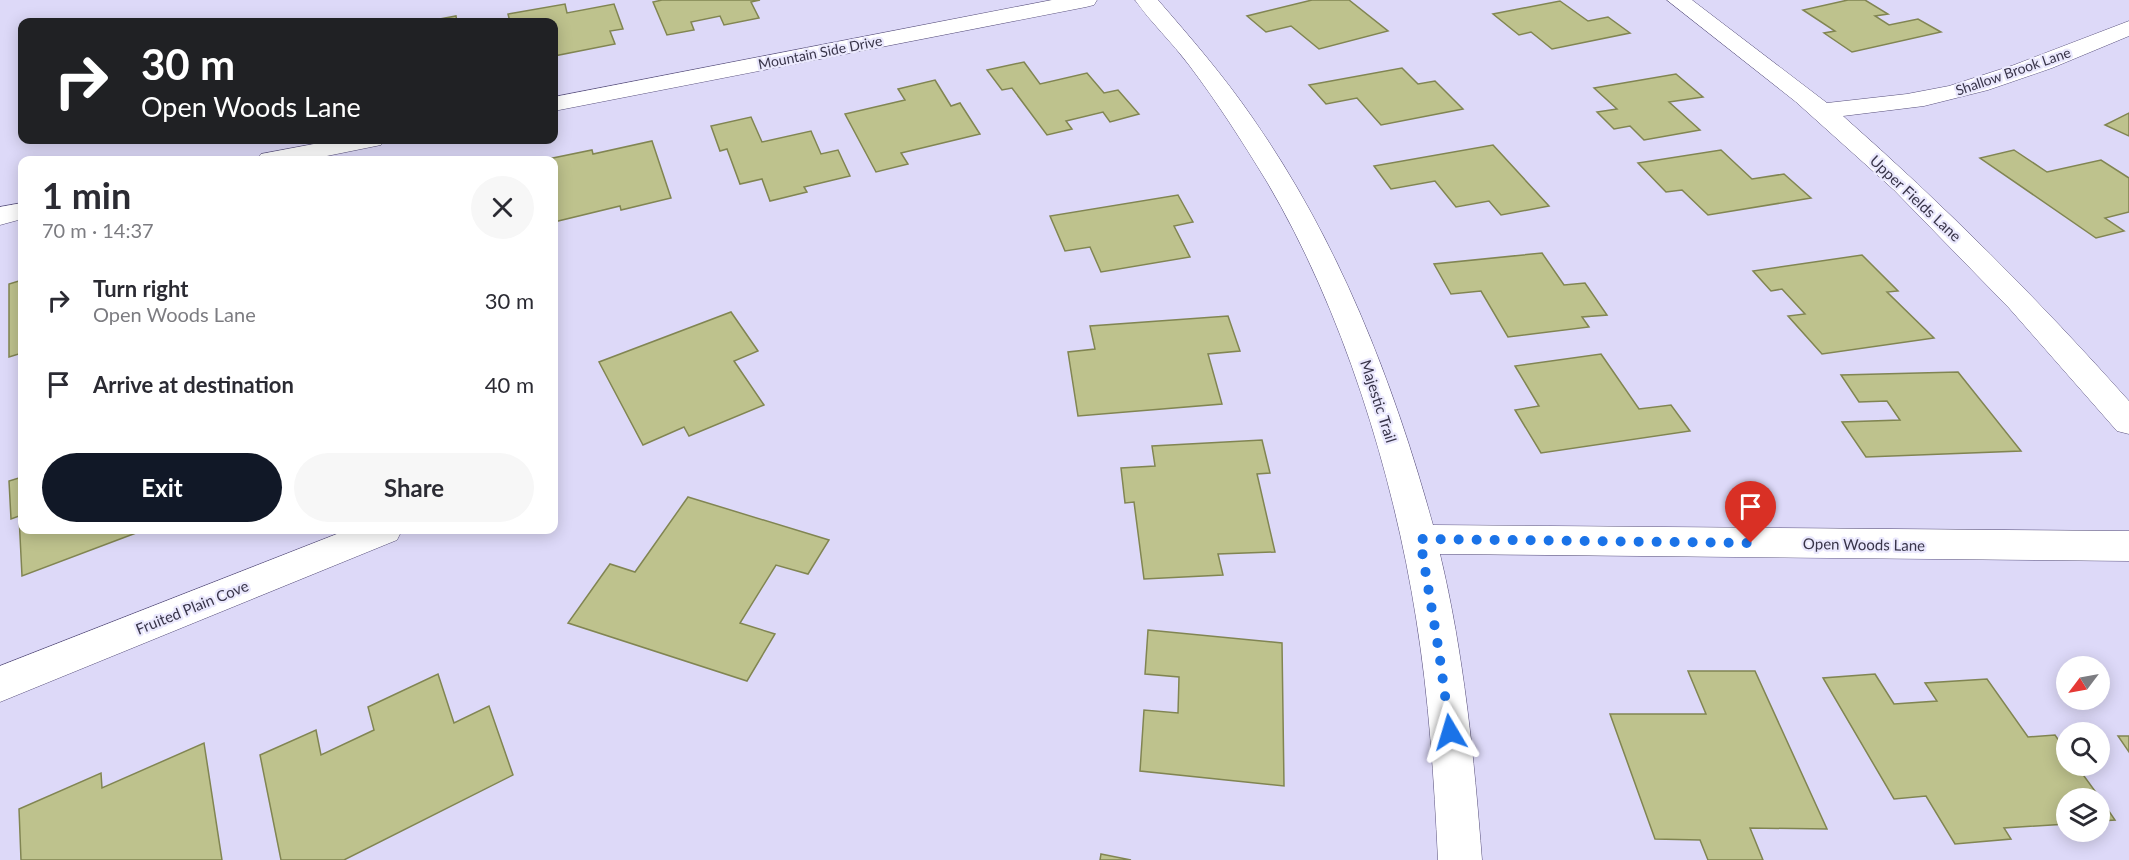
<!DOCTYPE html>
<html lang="en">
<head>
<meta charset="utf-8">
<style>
  body { margin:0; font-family:Lato,sans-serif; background:#f7f7f7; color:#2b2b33; height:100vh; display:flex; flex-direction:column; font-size:22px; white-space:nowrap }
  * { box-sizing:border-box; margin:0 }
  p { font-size:20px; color:#7c7c81 }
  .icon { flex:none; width:33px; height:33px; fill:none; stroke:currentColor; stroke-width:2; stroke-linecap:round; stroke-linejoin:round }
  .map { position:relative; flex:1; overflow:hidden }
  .panel { position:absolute; left:18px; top:156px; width:540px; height:378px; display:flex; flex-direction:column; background:#fff; border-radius:12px; box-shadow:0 3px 15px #0003 }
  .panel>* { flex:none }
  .hud { position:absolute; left:18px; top:18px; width:540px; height:126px; border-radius:12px; box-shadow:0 3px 15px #0003; background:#202124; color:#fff; overflow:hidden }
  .needle { width:39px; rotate:238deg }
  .buttons { position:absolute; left:2056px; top:656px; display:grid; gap:12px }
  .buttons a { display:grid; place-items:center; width:54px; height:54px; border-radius:50%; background:#fff; box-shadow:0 3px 15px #0003; font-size:30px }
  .pin { position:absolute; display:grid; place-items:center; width:51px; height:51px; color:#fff; margin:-62px -26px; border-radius:50% 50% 50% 0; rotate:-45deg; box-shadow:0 0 6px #0007 }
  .pin .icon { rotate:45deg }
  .me { position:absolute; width:66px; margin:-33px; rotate:353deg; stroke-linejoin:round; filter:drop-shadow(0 0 4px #0008) }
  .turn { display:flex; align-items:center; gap:21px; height:126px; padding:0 24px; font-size:27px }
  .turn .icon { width:78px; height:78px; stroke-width:2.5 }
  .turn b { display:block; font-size:42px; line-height:51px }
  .round { display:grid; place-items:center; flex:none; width:63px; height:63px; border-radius:32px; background:#f7f7f7 }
  .headline { display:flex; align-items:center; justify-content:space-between; height:102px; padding:0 24px }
  h1 { font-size:36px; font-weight:700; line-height:45px }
  .button { display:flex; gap:12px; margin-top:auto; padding:12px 24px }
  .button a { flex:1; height:69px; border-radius:36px; background:#111827; color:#fff; font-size:24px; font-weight:700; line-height:69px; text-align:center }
  .button a+a { background:#f7f7f7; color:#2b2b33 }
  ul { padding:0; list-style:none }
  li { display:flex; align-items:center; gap:18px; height:84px; padding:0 24px }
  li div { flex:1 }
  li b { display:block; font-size:22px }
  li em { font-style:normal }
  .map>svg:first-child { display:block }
  .building { fill:#bec28d; stroke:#818552; stroke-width:1.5 }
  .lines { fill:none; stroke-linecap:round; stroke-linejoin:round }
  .minor-casing { stroke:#58507c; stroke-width:1 }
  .minor { fill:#fff; fill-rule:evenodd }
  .route { stroke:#1a73e8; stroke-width:10; stroke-dasharray:0 18 }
  .labels { text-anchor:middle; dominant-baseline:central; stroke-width:4.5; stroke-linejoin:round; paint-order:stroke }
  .far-street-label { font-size:14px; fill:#383449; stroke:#eae8fd }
  .street-label { font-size:15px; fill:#383449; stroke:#eae8fd }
</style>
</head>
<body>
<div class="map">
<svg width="2129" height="860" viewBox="0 0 2129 860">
  <rect width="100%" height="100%" fill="#ddd9f8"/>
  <g class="building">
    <polygon points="662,0 760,0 751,2 759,18 724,25 720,16 691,22 694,30 667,35 653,2"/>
    <polygon points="1312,0 1349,0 1388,31 1319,49 1291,26 1266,32 1247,16"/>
    <polygon points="1848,0 1865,0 1888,14 1875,16 1889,25 1918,19 1941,32 1852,52 1824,33 1835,31 1803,10"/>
    <polygon points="1560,1 1588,21 1608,17 1630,33 1552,49 1531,32 1519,35 1493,14"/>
    <polygon points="565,4 567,13 614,4 623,29 610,31 615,44 554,56 554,22 510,22 508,14"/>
    <polygon points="456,16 457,22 424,22"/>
    <polygon points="1024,62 1040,84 1087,73 1104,93 1118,90 1139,114 1110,122 1103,112 1066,121 1072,129 1047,135 1012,88 1002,90 987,70"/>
    <polygon points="1402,68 1418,84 1435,81 1463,109 1381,125 1357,98 1326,104 1309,85"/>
    <polygon points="1676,74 1703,97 1669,102 1700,130 1644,140 1630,126 1614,129 1597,112 1617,109 1594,88"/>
    <polygon points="935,80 951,106 960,103 980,134 901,153 908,164 876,172 845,114 905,100 898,89"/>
    <polygon points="2129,113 2129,136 2105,125"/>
    <polygon points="751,117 762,142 811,131 821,154 838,150 850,176 804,187 807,192 770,201 762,179 740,184 727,149 720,151 711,126"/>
    <polygon points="652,141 671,198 621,210 620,206 554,222 554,160 543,160 592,150 593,154"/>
    <polygon points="1493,145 1549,206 1501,215 1489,201 1456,207 1435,181 1391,189 1374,166"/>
    <polygon points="1721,150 1752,179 1784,174 1811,198 1708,215 1682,190 1666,192 1638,163"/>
    <polygon points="2014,150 2047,172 2101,160 2129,178 2129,212 2105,218 2124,231 2096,238 1980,158"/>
    <polygon points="1178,195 1193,222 1174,226 1190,257 1101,272 1090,247 1065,251 1050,216"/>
    <polygon points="1542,253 1564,285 1585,283 1607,315 1582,317 1589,327 1508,337 1481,291 1451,294 1434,264"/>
    <polygon points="1862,255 1898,291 1887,292 1934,338 1822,354 1788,316 1805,314 1782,289 1771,291 1753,271"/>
    <polygon points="22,280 22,353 9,357 9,284"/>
    <polygon points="731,312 758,351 734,361 764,405 689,436 684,427 643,445 599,362"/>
    <polygon points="1228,316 1240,351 1208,354 1222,404 1078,416 1068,352 1095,349 1090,326"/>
    <polygon points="1601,354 1639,409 1671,405 1690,431 1541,453 1515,410 1539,406 1515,366"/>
    <polygon points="1958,372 2021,451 1866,457 1842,422 1900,420 1887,401 1859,402 1841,375"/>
    <polygon points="1262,440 1270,473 1257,474 1275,552 1218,554 1223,575 1144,579 1134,502 1125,503 1121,468 1155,466 1152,446"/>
    <polygon points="22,477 22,530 144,530 22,576 19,516 11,519 9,481"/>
    <polygon points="688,497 829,540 808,574 776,565 740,623 775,634 747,681 568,623 610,564 635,572"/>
    <polygon points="1148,630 1282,643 1284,786 1140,771 1144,710 1178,713 1179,677 1145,674"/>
    <polygon points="1688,671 1755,671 1827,829 1750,828 1763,860 1708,860 1700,840 1655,839 1610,714 1706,714"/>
    <polygon points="438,674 454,723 489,706 513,775 344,860 281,860 260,755 316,730 321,755 374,730 368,707"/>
    <polygon points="1875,674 1894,704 1937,701 1925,683 1987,679 2028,737 2055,735 2067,752 2067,765 2076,765 2100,798 2067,798 2067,824 2004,828 2011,839 1955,844 1926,796 1894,799 1823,678"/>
    <polygon points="2118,736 2129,736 2129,752"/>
    <polygon points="204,743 222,860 21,860 19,809 101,773 102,788"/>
    <polygon points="2100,798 2115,820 2100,821"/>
    <polygon points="1101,854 1131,860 1100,860"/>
  </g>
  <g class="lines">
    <defs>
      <g id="minor">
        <polygon points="1052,0 1097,0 1094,5 1086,7 554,111 554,97"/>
        <path d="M1135 0H1158C1191 38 1223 75 1252 117 1338 240 1393 380 1433 525L2129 531V561L1440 554C1464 654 1474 757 1482 860H1438C1434 779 1429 698 1416 618 1393 472 1342 309 1267 182 1242 141 1217 102 1189 65 1172 42 1151 23 1135 0Z"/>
        <path d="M1667 0H1692L1827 103 1907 94 1949 86 2014 65 2129 21V36L2052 68 1988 90 1924 106 1843 116C1944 205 2039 300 2129 401V434L2117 431 2009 308 1894 190 1796 102Z"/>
        <polygon points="335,140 385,140 381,145 307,160 257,160 261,154"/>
        <polygon points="22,203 22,219 0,225 0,207"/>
        <polygon points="347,530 402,530 397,540 0,702 0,666"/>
      </g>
    </defs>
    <use href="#minor" class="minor-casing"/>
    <use href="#minor" class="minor"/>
  </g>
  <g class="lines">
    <polyline class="route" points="1450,732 1439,652 1420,539 1751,543"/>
  </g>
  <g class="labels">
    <g class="far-street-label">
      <text transform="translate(820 52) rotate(-11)">Mountain Side Drive</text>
      <text transform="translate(2013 71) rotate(-19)">Shallow Brook Lane</text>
    </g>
    <g class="street-label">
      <text transform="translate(1916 198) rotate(43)">Upper Fields Lane</text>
      <text transform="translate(1379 401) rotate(72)">Majestic Trail</text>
      <text transform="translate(1864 544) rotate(1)">Open Woods Lane</text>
      <text transform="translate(192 607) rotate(-22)">Fruited Plain Cove</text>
    </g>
  </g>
</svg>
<div class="buttons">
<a><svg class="needle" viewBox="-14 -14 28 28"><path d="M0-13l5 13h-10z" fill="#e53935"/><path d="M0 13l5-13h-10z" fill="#7c7c81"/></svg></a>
<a><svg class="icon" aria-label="search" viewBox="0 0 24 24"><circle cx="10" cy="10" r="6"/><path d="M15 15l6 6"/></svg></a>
<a><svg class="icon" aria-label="layers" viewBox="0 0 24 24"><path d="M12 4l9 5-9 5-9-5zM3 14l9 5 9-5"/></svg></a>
</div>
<div class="pin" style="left:1751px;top:543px;background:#d93025"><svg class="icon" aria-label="arrive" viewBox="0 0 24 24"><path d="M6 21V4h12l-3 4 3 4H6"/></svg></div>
<svg class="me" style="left:1450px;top:732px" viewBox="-20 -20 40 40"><path d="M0-17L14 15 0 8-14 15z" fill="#1a73e8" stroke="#fff" stroke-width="4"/></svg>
<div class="hud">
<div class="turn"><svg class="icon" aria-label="right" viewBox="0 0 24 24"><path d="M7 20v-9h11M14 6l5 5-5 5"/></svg><div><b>30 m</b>Open Woods Lane</div></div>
</div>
<section class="panel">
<div class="headline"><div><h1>1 min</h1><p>70 m · 14:37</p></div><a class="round"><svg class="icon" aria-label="close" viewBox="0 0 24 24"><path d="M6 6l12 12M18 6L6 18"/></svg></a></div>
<ul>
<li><svg class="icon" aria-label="right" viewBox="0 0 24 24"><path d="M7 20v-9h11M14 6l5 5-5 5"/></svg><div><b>Turn right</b><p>Open Woods Lane</p></div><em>30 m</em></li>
<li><svg class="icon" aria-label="arrive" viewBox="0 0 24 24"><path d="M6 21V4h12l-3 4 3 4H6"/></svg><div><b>Arrive at destination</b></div><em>40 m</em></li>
</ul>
<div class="button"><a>Exit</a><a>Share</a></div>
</section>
</div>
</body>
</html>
